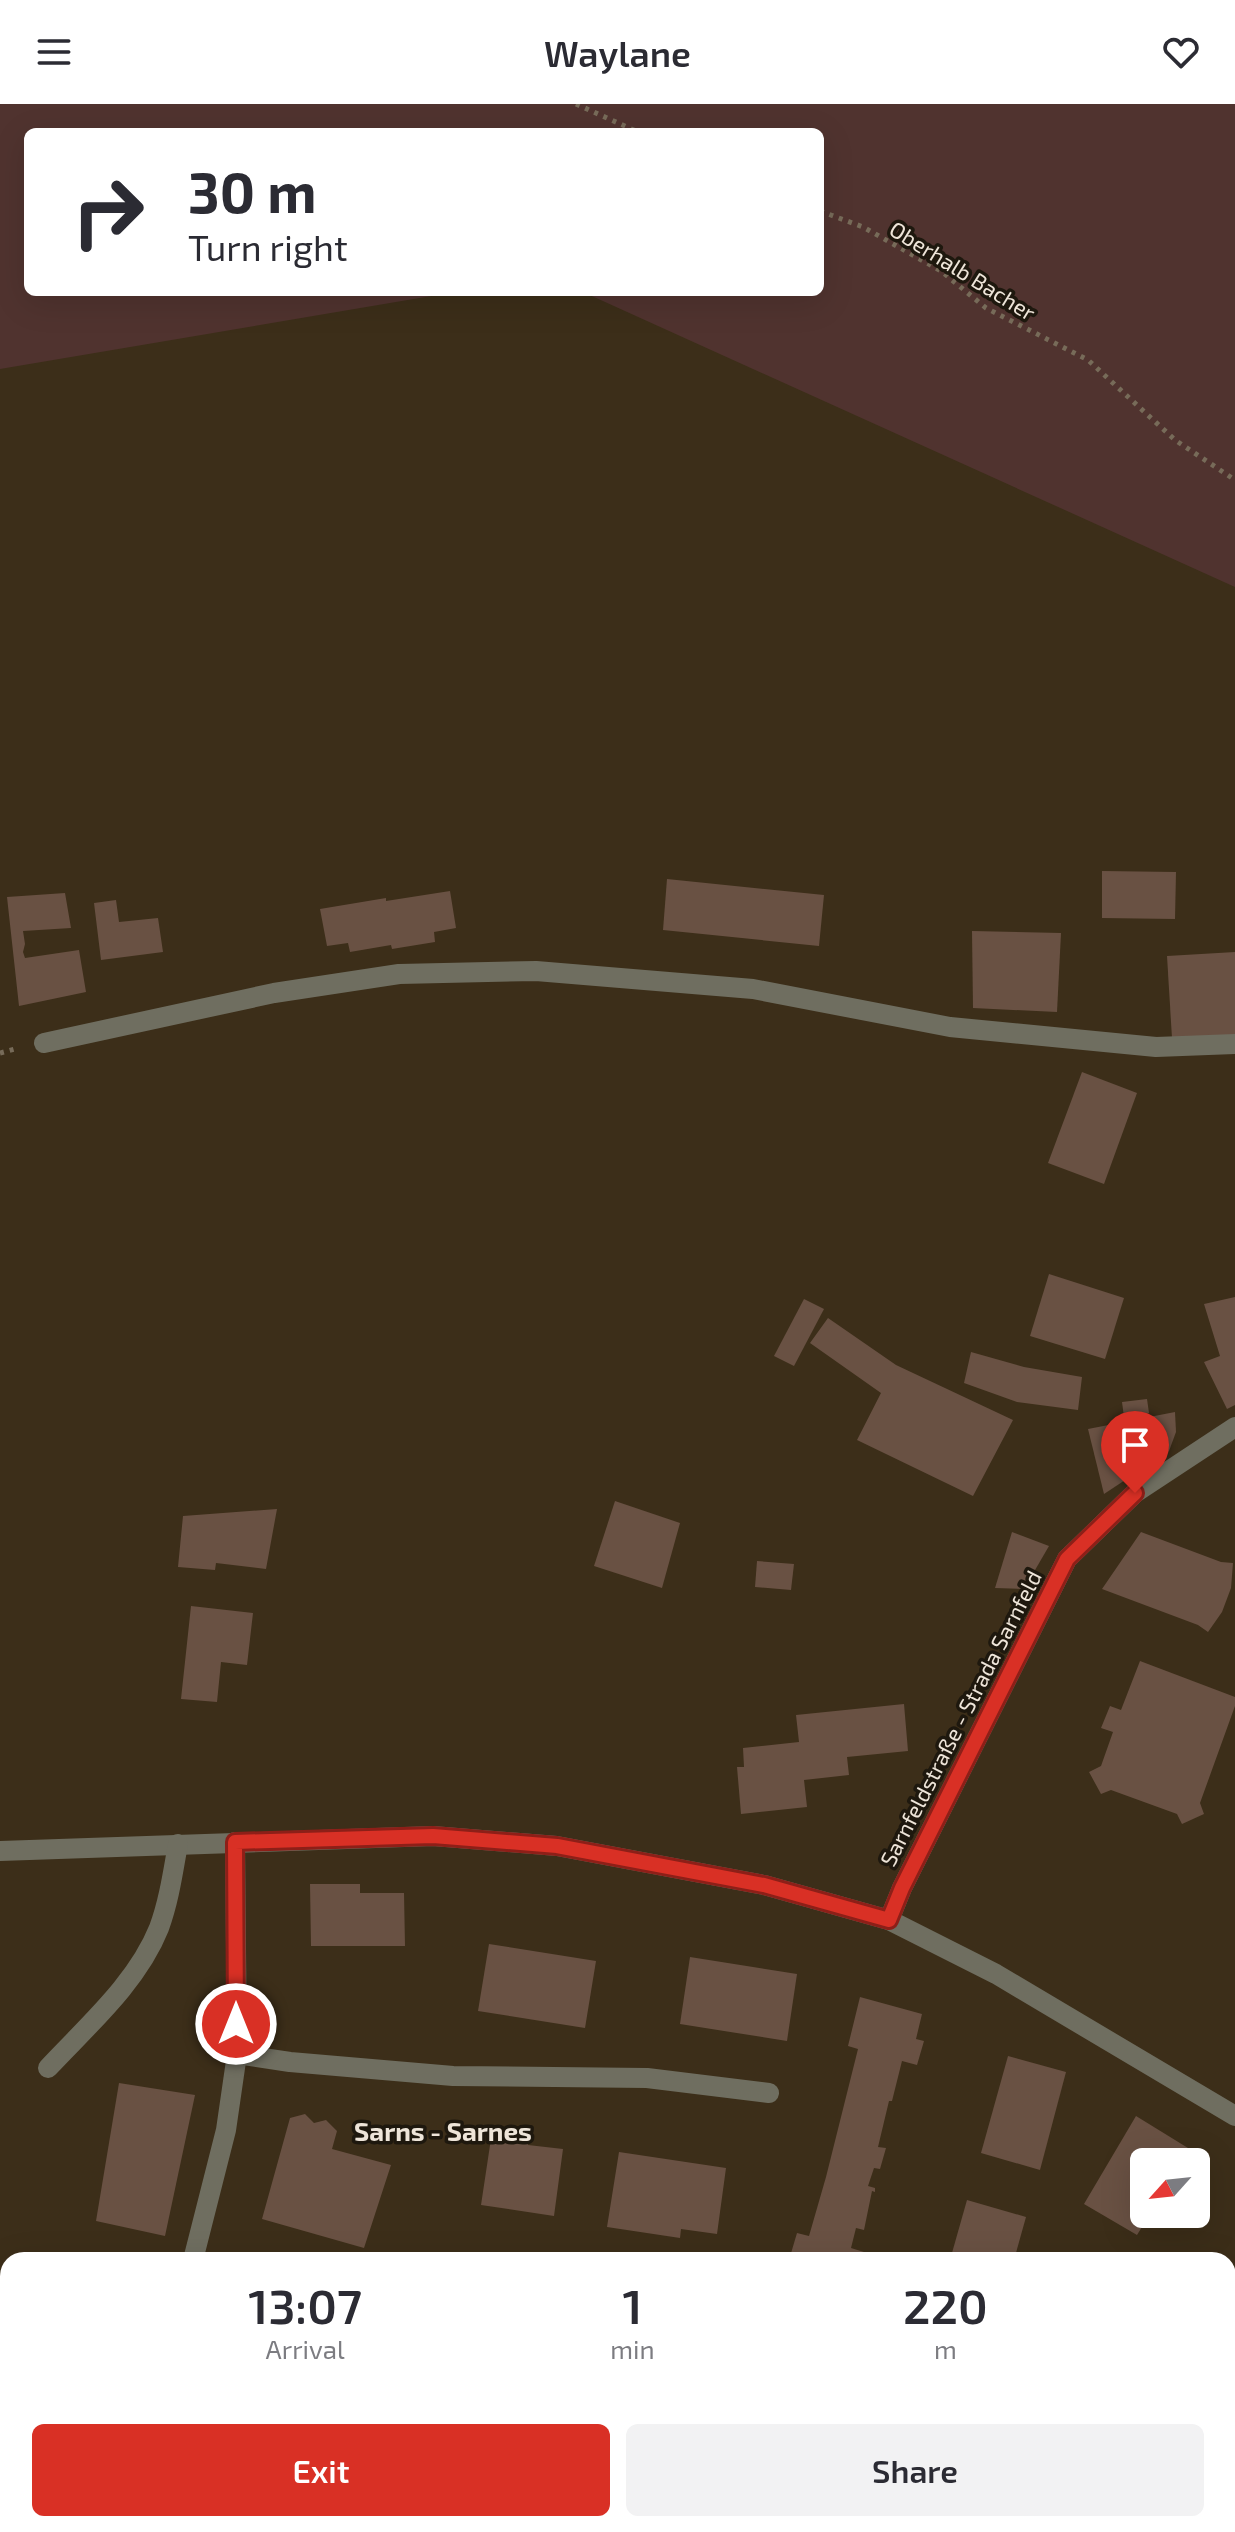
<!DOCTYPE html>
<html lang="en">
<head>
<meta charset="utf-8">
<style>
  body { margin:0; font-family:"Exo 2",sans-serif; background:#f2f2f3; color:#2b2b33; height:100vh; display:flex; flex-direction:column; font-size:30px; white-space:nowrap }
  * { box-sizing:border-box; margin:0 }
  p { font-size:26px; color:#7c7c81 }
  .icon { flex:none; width:44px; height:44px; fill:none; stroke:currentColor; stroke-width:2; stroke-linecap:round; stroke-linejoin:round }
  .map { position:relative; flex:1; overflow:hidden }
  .drawer { position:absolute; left:0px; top:2148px; width:1236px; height:280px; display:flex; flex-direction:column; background:#fff; border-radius:24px 24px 0 0; box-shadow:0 8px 32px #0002 }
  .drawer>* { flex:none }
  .hud { position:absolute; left:24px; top:24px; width:800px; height:168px; border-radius:12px; box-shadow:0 8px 32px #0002; background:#fff; color:#2b2b33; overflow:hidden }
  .needle { width:52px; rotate:243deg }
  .controls { position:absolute; left:1130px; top:2044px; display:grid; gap:16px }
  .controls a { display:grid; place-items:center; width:80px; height:80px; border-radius:12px; background:#fff; box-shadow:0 8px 32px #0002; font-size:40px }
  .pin { position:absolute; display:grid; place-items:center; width:68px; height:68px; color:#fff; margin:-82px -34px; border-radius:50% 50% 50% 0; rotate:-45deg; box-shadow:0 0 8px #0007 }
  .pin .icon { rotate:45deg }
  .me { position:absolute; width:88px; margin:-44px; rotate:0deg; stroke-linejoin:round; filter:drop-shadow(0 0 6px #0008) }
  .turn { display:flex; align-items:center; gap:28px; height:168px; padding:0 32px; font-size:36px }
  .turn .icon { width:104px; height:104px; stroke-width:2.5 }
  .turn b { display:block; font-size:56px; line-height:68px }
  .eta { display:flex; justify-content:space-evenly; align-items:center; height:136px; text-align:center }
  .eta b { font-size:48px; font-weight:600; line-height:56px }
  .primary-button { display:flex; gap:16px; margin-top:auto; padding:16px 32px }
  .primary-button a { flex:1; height:92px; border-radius:12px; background:#d93025; color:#fff; font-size:32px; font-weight:600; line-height:92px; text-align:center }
  .primary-button a+a { background:#f2f2f3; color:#2b2b33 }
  header { display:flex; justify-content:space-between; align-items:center; height:104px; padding:0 32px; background:#fff; font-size:36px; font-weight:600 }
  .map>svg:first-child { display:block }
  .green { fill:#50332f }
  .building { fill:#695143 }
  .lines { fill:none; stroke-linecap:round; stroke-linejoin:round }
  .path { stroke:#776b59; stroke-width:5; stroke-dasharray:4 6; stroke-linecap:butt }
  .minor { stroke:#6f6e60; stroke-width:20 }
  .route-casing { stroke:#8d1f18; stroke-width:20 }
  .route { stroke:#d93025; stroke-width:14 }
  .labels { text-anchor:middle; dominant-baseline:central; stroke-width:7; stroke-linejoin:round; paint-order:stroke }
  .street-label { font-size:22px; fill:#eee5d9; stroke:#1e180e }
  .quarter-label { font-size:26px; font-weight:bold; fill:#eee5d9; stroke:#1e180e }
</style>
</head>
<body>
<header><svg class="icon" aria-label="menu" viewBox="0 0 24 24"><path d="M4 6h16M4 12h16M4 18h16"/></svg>Waylane<svg class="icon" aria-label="heart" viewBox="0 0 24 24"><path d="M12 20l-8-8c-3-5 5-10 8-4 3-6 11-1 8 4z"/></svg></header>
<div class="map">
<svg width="1235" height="2428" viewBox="0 0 1235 2428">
  <rect width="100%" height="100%" fill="#3c2e19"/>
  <g class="green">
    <polygon points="0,0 1235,0 1235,483 583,188 820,188 820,28 28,28 28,188 455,188 0,265"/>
    <polygon points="1228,2414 1235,2417 1235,2428 558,2428 561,2420 1228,2420"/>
  </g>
  <g class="building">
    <polygon points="1102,767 1176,768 1175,815 1102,814"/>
    <polygon points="667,775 824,791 819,842 663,826"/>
    <polygon points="450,787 456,824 434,828 435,838 392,845 391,841 350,848 348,839 327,842 320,805 386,794 386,797"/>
    <polygon points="65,789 71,824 23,827 25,840 23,848 25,854 79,846 86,888 19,902 7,793"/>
    <polygon points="116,796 119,818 158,814 163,848 101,856 94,799"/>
    <polygon points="972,827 1061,829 1057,908 973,904"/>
    <polygon points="1235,848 1235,931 1172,934 1167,852"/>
    <polygon points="1082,968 1137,989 1104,1080 1048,1059"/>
    <polygon points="1049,1170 1124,1194 1105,1255 1030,1232"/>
    <polygon points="1235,1193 1235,1301 1227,1305 1204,1258 1220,1252 1204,1200"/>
    <polygon points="804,1195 824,1205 794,1262 774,1252"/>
    <polygon points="828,1214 896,1261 1013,1316 973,1392 857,1336 881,1289 810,1239"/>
    <polygon points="971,1248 1024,1263 1082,1273 1078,1306 1017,1298 964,1279"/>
    <polygon points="1147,1295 1149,1309 1124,1313 1122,1298"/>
    <polygon points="1175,1308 1176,1328 1169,1347 1104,1390 1088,1325"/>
    <polygon points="615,1397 680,1419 662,1484 594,1462"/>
    <polygon points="277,1405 266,1465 216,1459 215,1466 178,1463 183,1412"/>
    <polygon points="1012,1428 1049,1442 1024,1485 995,1484"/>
    <polygon points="1141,1428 1221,1458 1233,1459 1231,1484 1222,1508 1208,1528 1198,1521 1102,1485"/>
    <polygon points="757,1457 794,1460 791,1486 755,1483"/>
    <polygon points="191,1502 253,1509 247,1561 221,1558 217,1598 181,1595"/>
    <polygon points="1140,1557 1235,1593 1235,1602 1200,1699 1204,1710 1182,1720 1177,1710 1111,1686 1101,1690 1089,1668 1101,1662 1113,1628 1101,1624 1110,1602 1121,1606"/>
    <polygon points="904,1600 908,1647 847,1653 849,1671 804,1676 807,1703 741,1710 737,1663 744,1663 743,1644 799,1638 796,1611"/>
    <polygon points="310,1780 360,1780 360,1789 404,1789 405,1842 311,1842"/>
    <polygon points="489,1840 596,1857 585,1924 478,1907"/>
    <polygon points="690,1853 797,1870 787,1937 680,1920"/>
    <polygon points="860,1893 922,1910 916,1935 924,1937 917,1961 902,1957 892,1997 889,1997 878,2043 886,2044 880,2065 874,2064 868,2082 875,2084 875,2088 872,2087 864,2126 856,2124 851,2144 864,2148 862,2156 789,2156 797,2129 809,2132 826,2073 858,1945 848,1942"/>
    <polygon points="1008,1952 1066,1968 1040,2066 981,2049"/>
    <polygon points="119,1979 195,1991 165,2132 96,2117"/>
    <polygon points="305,2010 314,2019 326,2016 337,2027 332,2045 391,2061 364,2144 262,2115 290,2014"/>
    <polygon points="1136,2012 1188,2044 1180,2058 1144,2058 1144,2110 1150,2110 1137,2131 1084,2100"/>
    <polygon points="492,2028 529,2034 528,2041 563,2045 554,2112 481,2101"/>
    <polygon points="619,2048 726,2064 717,2130 681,2125 680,2134 607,2123"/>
    <polygon points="967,2096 1026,2113 1014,2156 950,2156"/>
    <polygon points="0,2305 8,2307 8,2420 28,2420 26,2428 0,2428"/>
    <polygon points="1235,2326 1235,2395 1228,2392 1228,2338"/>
    <polygon points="114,2420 198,2420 197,2428 112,2428"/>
  </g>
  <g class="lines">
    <g class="path">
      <polyline points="576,0 638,28"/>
      <polyline points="820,107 863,123 941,167 986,204 1088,256 1175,336 1235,376"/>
      <polyline points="0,949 15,945"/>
    </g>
    <g class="minor">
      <polyline points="44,939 274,889 399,870 536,867 753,885 950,923 1156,943 1235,940"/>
      <polyline points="0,1747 433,1732 557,1742 764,1781 889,1816 996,1870 1235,2012"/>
      <polyline points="889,1816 902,1784 1067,1455 1135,1389 1235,1323"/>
      <polyline points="237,1950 290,1958 453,1972 647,1974 769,1989"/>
      <path d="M48 1964C87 1922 137 1879 159 1824 169 1797 173 1768 178 1740"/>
      <polyline points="193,2156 226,2026 237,1950 235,1738"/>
      <polyline points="59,2428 64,2420"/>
    </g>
  </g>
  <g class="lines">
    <defs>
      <polyline id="route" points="236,1920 235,1738 433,1732 557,1742 764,1781 889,1816 902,1784 1067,1455 1135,1389"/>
    </defs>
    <use href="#route" class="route-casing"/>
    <use href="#route" class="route"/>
  </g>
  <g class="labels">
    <g class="street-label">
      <text transform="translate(963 166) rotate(32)">Oberhalb Bacher</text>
      <text transform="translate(960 1614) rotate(-63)">Sarnfeldstraße - Strada Sarnfeld</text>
    </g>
    <g class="quarter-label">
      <text x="443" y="2026">Sarns - Sarnes</text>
    </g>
  </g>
</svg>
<div class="controls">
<a><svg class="needle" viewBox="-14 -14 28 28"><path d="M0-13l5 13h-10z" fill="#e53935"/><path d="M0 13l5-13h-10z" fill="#7c7c81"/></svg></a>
</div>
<div class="pin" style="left:1135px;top:1389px;background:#d93025"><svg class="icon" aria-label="arrive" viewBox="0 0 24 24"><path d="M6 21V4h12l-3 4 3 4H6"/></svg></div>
<svg class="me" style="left:236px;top:1920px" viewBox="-20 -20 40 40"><circle r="17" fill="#d93025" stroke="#fff" stroke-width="3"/><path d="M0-11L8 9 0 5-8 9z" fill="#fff"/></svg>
<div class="hud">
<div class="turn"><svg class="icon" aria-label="right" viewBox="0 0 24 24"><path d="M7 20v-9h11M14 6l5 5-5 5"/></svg><div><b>30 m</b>Turn right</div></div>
</div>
<section class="drawer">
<div class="eta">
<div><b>13:07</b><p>Arrival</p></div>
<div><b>1</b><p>min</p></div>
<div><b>220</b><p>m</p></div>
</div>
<div class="primary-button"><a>Exit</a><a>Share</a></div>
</section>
</div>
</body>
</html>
